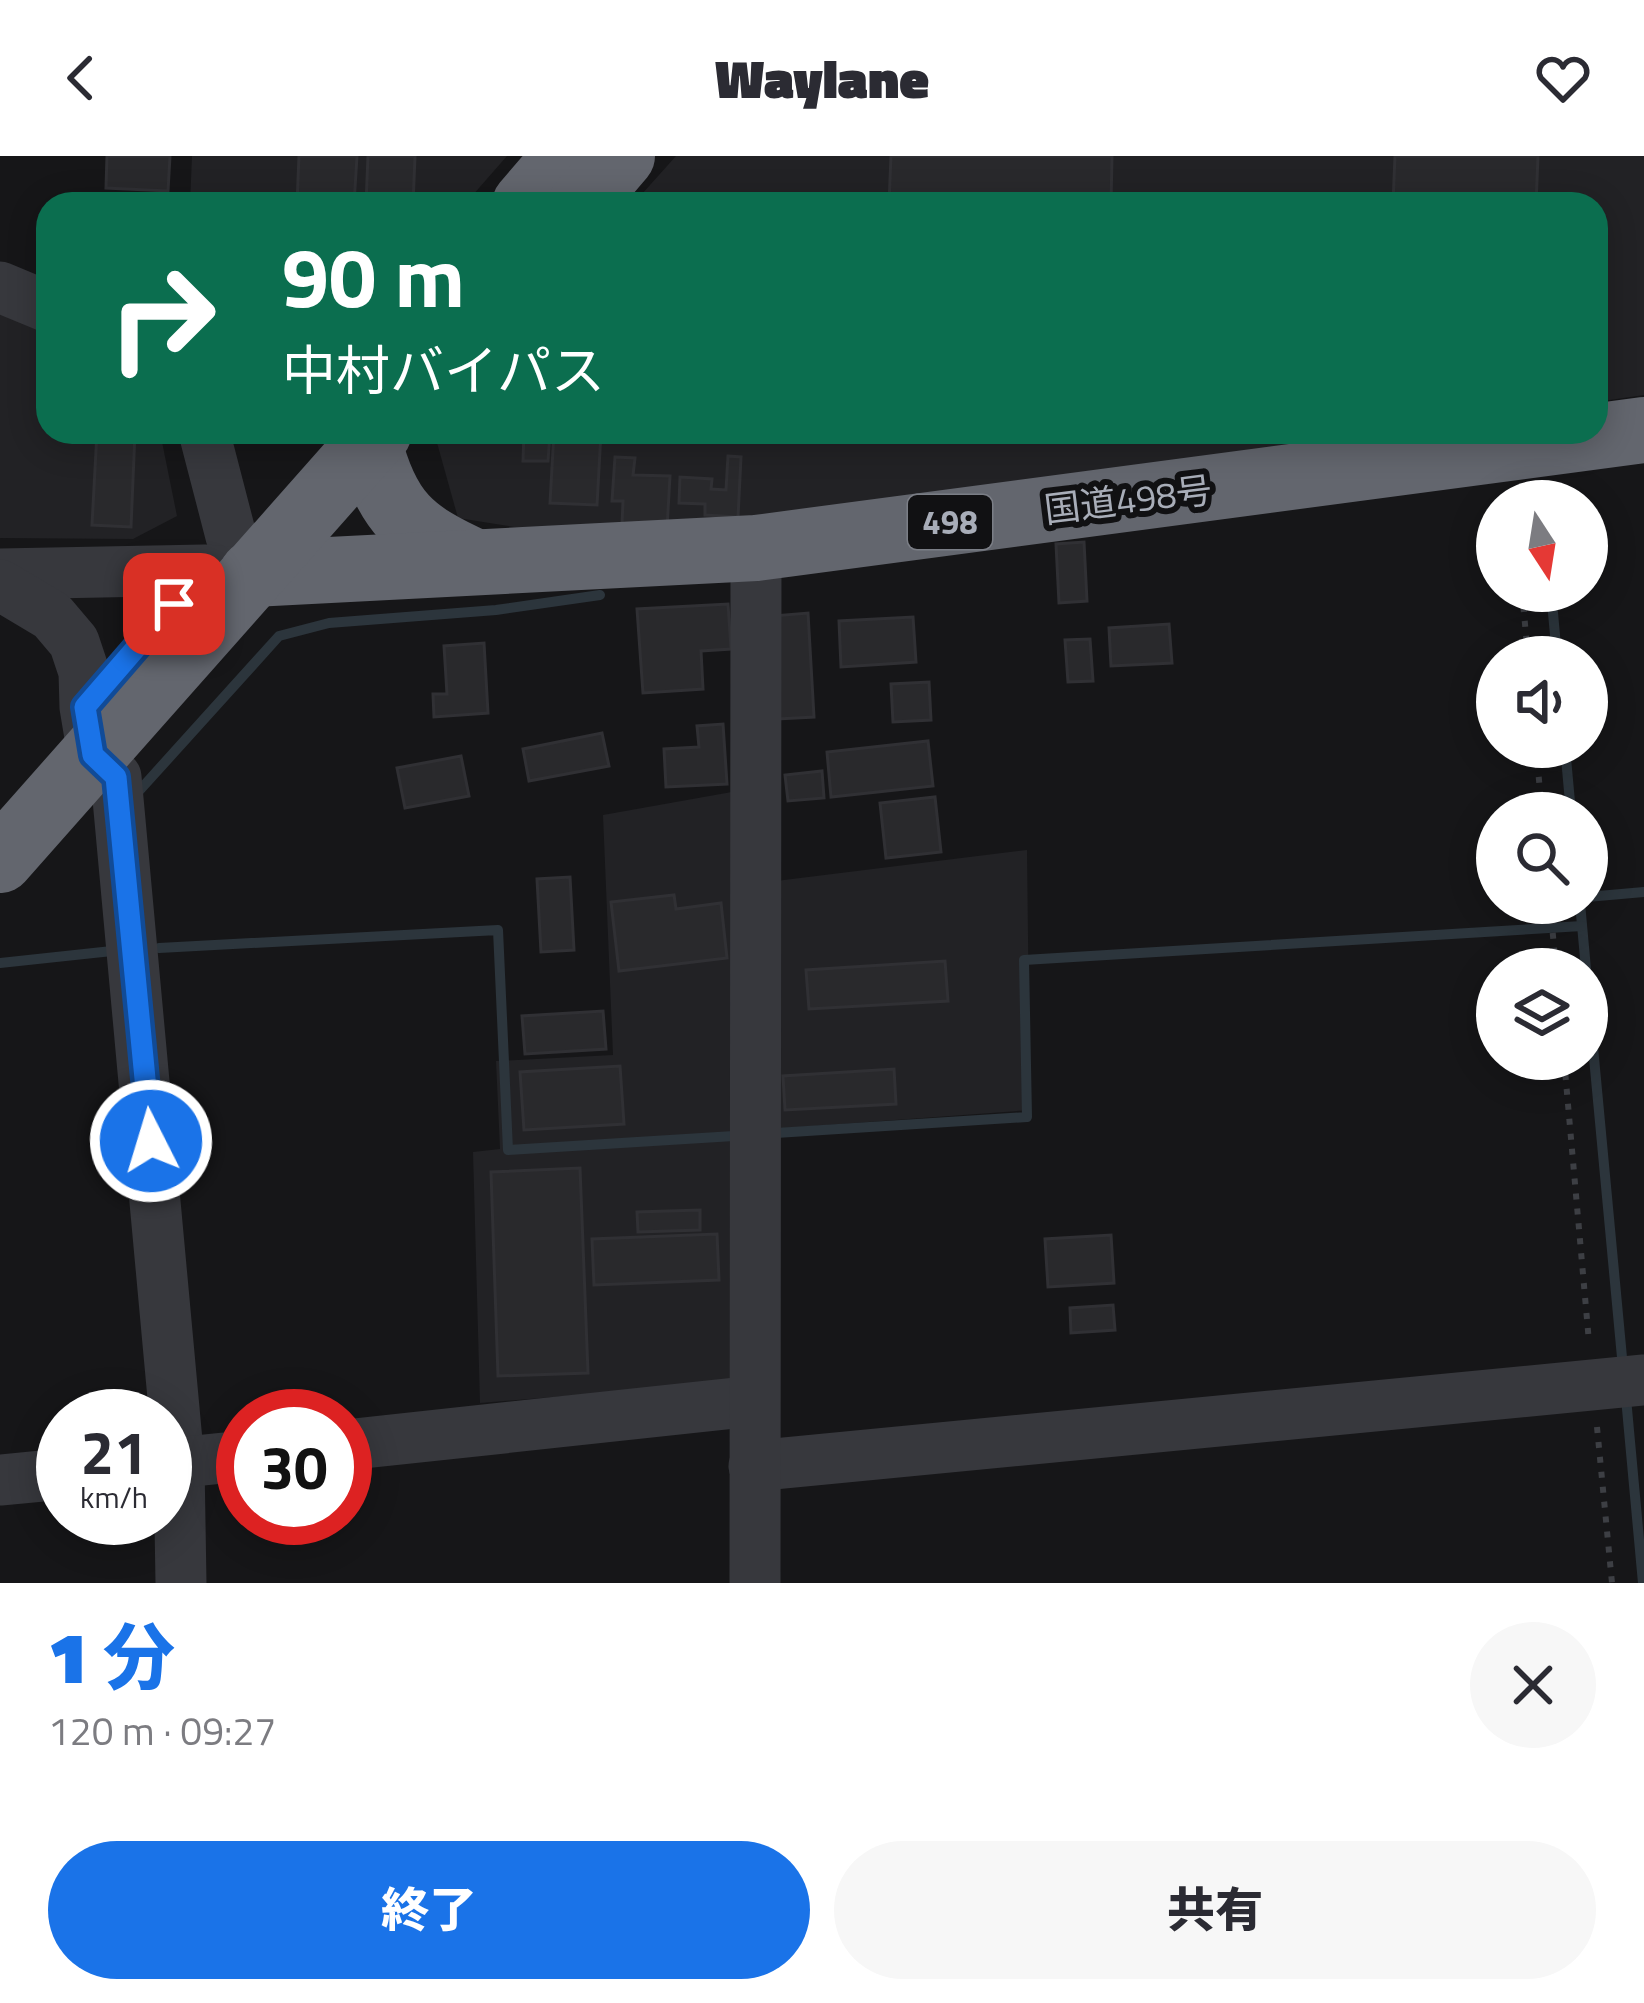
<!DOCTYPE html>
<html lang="ja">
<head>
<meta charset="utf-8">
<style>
  body { margin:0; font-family:"Titillium Web","Noto Sans JP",sans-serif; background:#f7f7f7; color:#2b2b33; height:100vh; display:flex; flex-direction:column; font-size:45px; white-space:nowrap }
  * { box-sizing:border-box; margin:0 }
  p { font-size:39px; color:#7c7c81 }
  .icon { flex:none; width:66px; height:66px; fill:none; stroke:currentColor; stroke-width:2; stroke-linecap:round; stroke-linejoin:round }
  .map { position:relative; height:1427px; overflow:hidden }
  .panel { display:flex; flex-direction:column; background:#fff; flex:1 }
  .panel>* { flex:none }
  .top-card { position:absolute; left:36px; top:36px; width:1572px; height:252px; border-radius:36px; box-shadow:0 6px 30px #0003; background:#0b6e4f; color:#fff; overflow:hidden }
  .needle { width:78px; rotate:168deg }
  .tools { position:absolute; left:1476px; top:324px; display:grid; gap:24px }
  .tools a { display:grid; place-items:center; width:132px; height:132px; border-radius:50%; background:#fff; box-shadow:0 6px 30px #0003; font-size:60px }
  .speed { position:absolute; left:36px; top:1233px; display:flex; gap:24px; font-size:60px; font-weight:700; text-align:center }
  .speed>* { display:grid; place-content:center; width:156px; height:156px; border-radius:50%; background:#fff; box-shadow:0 6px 30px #0003; line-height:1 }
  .speed small { font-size:30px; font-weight:400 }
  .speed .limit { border:18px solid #d22; background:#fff; color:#111 }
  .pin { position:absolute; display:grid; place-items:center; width:102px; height:102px; color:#fff; margin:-51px; border-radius:24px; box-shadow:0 6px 18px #0006 }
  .me { position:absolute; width:132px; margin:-66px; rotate:355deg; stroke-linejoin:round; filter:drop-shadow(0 0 9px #0008) }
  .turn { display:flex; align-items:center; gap:42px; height:252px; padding:0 48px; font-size:54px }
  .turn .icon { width:156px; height:156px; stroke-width:2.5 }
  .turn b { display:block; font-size:84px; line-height:102px }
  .round { display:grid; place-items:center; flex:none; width:126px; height:126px; border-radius:63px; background:#f7f7f7 }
  .summary { display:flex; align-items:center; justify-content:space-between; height:204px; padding:0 48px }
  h1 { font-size:72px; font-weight:800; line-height:90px; color:#1a73e8 }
  .button { display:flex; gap:24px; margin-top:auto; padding:24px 48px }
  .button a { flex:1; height:138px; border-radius:72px; background:#1a73e8; color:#fff; font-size:48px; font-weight:800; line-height:138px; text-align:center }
  .button a+a { background:#f7f7f7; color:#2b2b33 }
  header { display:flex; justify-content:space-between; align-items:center; height:156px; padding:0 48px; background:#fff; font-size:54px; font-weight:800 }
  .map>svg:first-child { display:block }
  .built { fill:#222225 }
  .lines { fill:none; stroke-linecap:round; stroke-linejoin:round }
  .stream { stroke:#2c353c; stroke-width:10 }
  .building { fill:#29292c; stroke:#303034; stroke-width:3 }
  .path { stroke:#3d3f44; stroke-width:6; stroke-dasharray:6 9; stroke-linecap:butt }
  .minor { stroke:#37383d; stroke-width:51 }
  .highway { stroke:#63666e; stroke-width:66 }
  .route-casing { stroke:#114b97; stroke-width:30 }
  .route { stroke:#1a73e8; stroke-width:21 }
  .labels { text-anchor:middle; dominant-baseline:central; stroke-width:12; stroke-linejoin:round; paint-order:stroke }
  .shield { fill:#111113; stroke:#7b7e86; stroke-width:3 }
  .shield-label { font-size:33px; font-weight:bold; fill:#a8adb8 }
  .street-label { font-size:36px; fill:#a8adb8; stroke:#111113 }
</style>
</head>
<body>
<header><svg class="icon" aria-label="back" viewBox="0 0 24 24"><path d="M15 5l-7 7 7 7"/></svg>Waylane<svg class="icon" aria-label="heart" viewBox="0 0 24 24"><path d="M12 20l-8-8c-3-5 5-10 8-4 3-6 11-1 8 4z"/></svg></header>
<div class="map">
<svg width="1644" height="1427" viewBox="0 0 1644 1427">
  <rect width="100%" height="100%" fill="#161618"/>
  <g class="built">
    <polygon points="192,0 507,0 465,48 190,48"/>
    <polygon points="676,0 1644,0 1644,239 1596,246 1596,48 633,48"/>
    <polygon points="0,151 48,172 48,276 160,276 177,360 133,383 0,382"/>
    <polygon points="434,276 1400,276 626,377 514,371 458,362"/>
    <polygon points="743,634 751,728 1027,694 1030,954 773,973 772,1223 480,1247 473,996 500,993 496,905 613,899 603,659"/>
  </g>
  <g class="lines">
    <g class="stream">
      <polyline points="1551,435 1557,501"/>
      <polyline points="1565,591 1571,657"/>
      <polyline points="139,635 279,480 329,467 496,454 600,439"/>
      <polyline points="1587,741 1644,736"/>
      <polyline points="1580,747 1586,813"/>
      <polyline points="159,792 498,774 508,994 734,980"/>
      <polyline points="0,807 112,795"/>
      <polyline points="1587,827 1623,1212"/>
      <polyline points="776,977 1027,961 1024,804 1582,770"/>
      <polyline points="1626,1242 1643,1427"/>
    </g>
  </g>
  <g class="building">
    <polygon points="107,0 170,0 168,35 106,32"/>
    <polygon points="299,0 357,0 354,48 297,48"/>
    <polygon points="368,0 415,0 413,48 366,48"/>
    <polygon points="891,0 1112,0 1111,48 889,48"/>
    <polygon points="1395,0 1538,0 1536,48 1393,48"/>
    <polygon points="97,276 135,276 131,371 92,369"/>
    <polygon points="524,276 550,276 548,305 523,305"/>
    <polygon points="554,276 601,276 597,349 550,347"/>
    <polygon points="728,300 741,301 738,361 705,359 705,348 679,347 680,321 712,323 711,333 726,334"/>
    <polygon points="615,301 635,302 633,319 670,320 667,372 622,369 623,345 612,345"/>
    <polygon points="1084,386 1087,445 1059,447 1056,388"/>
    <polygon points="728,448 731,493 701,495 703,533 643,537 637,453"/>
    <polygon points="808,457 814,561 778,563 772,460"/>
    <polygon points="913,461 916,506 841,511 839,465"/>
    <polygon points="1169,468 1172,507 1111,510 1109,472"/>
    <polygon points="1090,483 1093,525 1068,526 1065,484"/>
    <polygon points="484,487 488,557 434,561 433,538 447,538 444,490"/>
    <polygon points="929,526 931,564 893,566 891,528"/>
    <polygon points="723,568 727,628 666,631 664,593 699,591 697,570"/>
    <polygon points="602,577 609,610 529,625 523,593"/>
    <polygon points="928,585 933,630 831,641 827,596"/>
    <polygon points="461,600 469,640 405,652 397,612"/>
    <polygon points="822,615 824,642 788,645 785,619"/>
    <polygon points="935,641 941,696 886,702 880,647"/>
    <polygon points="570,721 574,794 541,796 537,723"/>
    <polygon points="674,739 676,753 721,747 727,802 619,815 611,746"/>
    <polygon points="945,805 948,845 809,853 806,814"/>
    <polygon points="603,855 606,893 525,898 522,860"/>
    <polygon points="620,910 624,968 524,974 520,916"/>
    <polygon points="894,913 896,948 785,954 783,920"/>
    <polygon points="580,1012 588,1217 498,1220 491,1016"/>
    <polygon points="700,1054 700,1074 638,1076 637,1056"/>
    <polygon points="717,1078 719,1124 594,1129 592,1083"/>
    <polygon points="1111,1079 1114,1127 1048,1131 1045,1083"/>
    <polygon points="1113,1149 1115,1174 1071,1177 1070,1152"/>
  </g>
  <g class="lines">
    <g class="path">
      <polyline points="1522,435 1528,501"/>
      <polyline points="1536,591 1542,657"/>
      <polyline points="1550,747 1556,813"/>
      <polyline points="1564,903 1589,1186"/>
      <polyline points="1597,1271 1612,1427"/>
    </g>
    <g class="minor">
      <polyline points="0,131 48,151"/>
      <polyline points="204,276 231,380 252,418"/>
      <polyline points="0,418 204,414 252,418"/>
      <polyline points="0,429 52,460 74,486 84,516 85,551 93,599 116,621 179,1307 181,1427"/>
      <polyline points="345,1289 754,1245"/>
      <polyline points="165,1308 243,1300"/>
      <polyline points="754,1310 1644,1224"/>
      <polyline points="0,1324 63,1318"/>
      <polyline points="755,1427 756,392"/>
    </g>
    <g class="highway">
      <polyline points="525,48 566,0"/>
      <polyline points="581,48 622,0"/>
      <path d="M369 287C387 357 411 377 475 406"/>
      <polyline points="252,418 756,392 1644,274"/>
      <polyline points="0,704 379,276"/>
    </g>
  </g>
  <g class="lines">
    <defs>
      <polyline id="route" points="151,985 116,621 93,599 85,551 174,448"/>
    </defs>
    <use href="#route" class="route-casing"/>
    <use href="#route" class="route"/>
  </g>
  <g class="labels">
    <rect class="shield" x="908" y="339" width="84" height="54" rx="9"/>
    <g class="shield-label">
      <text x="950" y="366">498</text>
    </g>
    <g class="street-label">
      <text transform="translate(1128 343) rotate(-7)">国道498号</text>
    </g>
  </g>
</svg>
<div class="tools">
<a><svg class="needle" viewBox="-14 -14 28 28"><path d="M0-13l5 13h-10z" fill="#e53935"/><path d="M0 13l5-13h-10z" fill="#7c7c81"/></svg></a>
<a><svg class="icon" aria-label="sound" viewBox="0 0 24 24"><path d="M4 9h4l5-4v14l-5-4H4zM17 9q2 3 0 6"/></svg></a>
<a><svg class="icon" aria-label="search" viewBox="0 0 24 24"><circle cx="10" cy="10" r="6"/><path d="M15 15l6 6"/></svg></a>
<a><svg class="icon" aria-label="layers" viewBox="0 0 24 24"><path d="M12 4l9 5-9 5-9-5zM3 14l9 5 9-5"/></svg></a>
</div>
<div class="speed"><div>21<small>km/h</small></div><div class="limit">30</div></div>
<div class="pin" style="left:174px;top:448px;background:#d93025"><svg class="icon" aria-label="arrive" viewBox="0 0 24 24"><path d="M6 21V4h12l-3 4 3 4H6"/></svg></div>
<svg class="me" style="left:151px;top:985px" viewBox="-20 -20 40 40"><circle r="17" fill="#1a73e8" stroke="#fff" stroke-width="3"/><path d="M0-11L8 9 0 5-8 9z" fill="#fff"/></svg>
<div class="top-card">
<div class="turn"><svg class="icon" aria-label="right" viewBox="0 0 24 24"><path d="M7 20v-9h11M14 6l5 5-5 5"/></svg><div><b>90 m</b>中村バイパス</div></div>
</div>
</div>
<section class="panel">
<div class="summary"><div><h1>1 分</h1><p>120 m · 09:27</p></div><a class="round"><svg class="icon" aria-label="close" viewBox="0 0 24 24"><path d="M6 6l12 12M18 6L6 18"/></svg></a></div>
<div class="button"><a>終了</a><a>共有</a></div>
</section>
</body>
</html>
